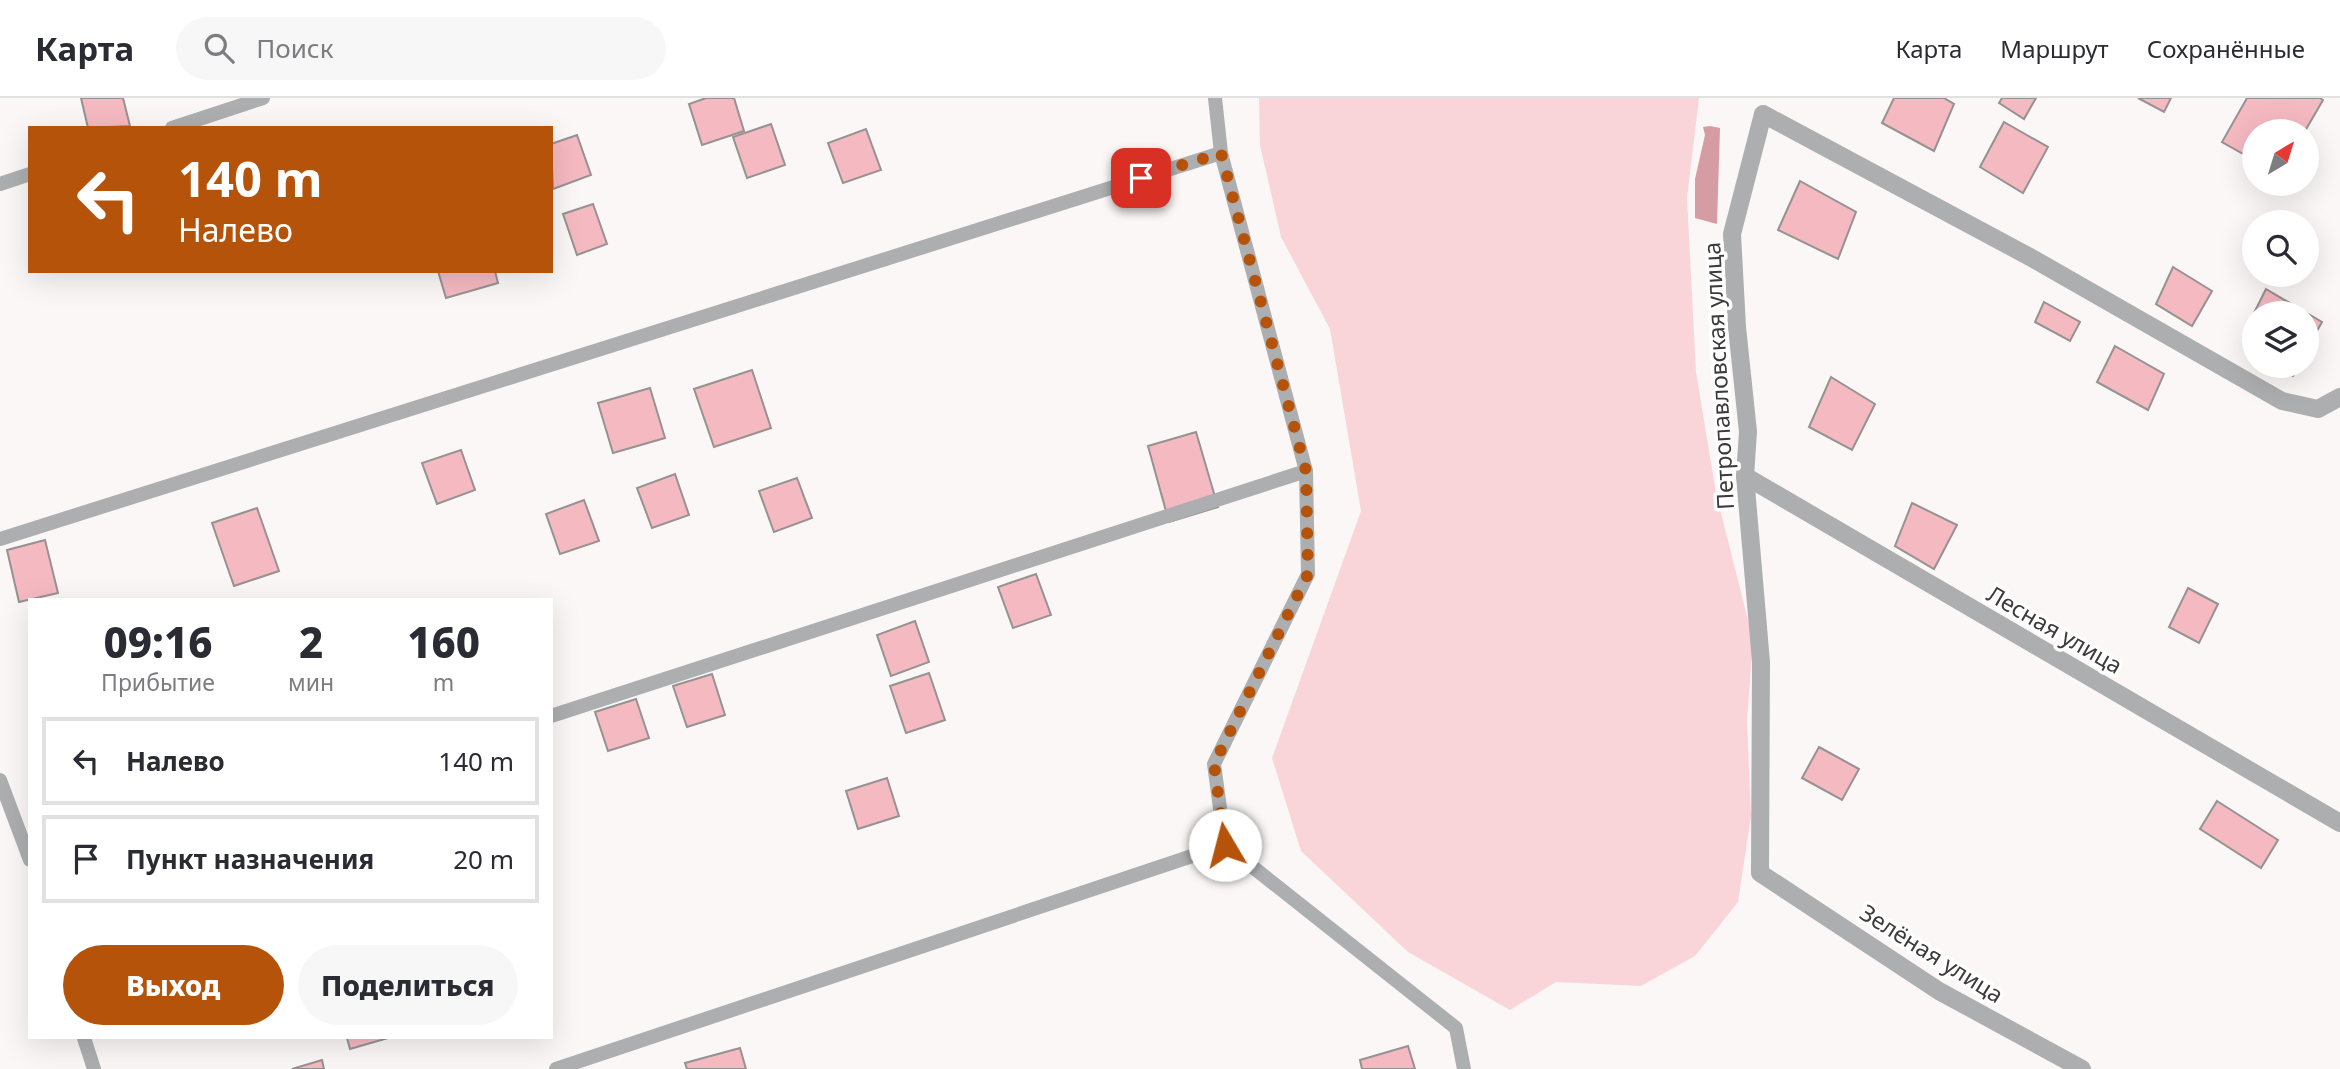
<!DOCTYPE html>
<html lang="ru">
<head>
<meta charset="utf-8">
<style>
  body { margin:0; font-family:"Noto Sans",sans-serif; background:#f7f7f7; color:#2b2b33; height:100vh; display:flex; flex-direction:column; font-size:26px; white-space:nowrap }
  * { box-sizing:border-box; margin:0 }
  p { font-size:23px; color:#7c7c81 }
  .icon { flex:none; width:38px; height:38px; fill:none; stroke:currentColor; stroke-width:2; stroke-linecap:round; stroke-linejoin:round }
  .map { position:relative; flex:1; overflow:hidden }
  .panel { position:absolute; left:28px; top:500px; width:525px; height:441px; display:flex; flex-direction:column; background:#fff; border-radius:0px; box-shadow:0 7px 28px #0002 }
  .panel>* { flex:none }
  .top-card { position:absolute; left:28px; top:28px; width:525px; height:147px; border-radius:0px; box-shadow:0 7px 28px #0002; background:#b45309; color:#fff; overflow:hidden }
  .needle { width:46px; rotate:38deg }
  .buttons { position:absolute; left:2242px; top:21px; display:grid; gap:14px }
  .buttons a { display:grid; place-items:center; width:77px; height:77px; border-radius:50%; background:#fff; box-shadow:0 7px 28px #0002; font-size:35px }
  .pin { position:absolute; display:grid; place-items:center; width:60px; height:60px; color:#fff; margin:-30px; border-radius:14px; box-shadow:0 4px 10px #0006 }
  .me { position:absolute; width:77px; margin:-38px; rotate:352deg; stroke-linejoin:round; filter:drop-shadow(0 0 5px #0008) }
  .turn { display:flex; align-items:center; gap:24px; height:147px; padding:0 35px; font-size:32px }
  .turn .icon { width:91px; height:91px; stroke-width:2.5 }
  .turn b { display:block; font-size:49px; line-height:60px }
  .eta { display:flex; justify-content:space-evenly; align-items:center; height:119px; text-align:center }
  .eta b { font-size:42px; font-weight:800; line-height:49px }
  .button { display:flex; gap:14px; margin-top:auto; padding:14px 35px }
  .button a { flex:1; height:80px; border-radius:42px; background:#b45309; color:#fff; font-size:28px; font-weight:800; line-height:80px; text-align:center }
  .button a+a { background:#f7f7f7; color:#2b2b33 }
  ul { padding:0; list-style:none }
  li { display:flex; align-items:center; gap:21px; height:88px; margin:0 14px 10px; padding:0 21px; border:4px solid #e1e1e2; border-radius:0px }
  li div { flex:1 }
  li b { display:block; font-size:26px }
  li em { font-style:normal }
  header { display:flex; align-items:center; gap:42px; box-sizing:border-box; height:98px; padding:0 35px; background:#fff; border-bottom:2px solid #e1e1e2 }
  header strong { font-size:33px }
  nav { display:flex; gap:38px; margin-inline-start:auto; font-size:24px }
  .search { width:490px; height:63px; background:#f7f7f7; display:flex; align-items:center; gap:18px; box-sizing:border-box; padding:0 24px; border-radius:38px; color:#7c7c81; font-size:26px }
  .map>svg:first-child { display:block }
  .green { fill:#f9d5d9 }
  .water { fill:#d69ca4 }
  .building { fill:#f5b9c1; stroke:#969292; stroke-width:2 }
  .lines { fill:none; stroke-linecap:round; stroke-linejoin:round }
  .lane { stroke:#acaeaf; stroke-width:14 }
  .street { stroke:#acaeaf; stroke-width:18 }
  .route { stroke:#b45309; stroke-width:12; stroke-dasharray:0 21.6 }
  .labels { text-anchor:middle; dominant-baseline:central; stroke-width:7; stroke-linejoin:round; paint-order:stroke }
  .street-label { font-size:23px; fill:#3c3a3a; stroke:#fff }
</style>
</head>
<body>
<header>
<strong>Карта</strong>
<div class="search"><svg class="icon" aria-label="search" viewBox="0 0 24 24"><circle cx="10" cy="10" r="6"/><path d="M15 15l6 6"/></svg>Поиск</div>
<nav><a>Карта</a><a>Маршрут</a><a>Сохранённые</a></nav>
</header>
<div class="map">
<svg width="2340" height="971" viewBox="0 0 2340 971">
  <rect width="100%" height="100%" fill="#fbf7f7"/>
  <polygon class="green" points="1259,0 1699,0 1687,100 1696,274 1716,395 1753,542 1747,623 1751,718 1738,804 1695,858 1641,888 1556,884 1510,912 1408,854 1301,753 1272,660 1361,413 1330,231 1281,139 1260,47"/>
  <polygon class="water" points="1710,28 1720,30 1717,126 1695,120 1695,81 1705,37 1703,29"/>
  <g class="building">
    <polygon points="81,0 123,0 130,28 88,30"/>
    <polygon points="706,0 734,0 744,33 702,47 689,6"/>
    <polygon points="1894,0 1944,0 1954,6 1934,53 1882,25"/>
    <polygon points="2002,0 2036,0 2024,21 1999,5"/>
    <polygon points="2138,0 2171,0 2164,14"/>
    <polygon points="2247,0 2320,0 2323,2 2305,33 2254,33 2254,62 2222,44"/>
    <polygon points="2004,24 2048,49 2023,95 1980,69"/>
    <polygon points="771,26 785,67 747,80 733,39"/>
    <polygon points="866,31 881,72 843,85 828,45"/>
    <polygon points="577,37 591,77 553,91 551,46"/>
    <polygon points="1800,83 1856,114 1838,161 1778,132"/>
    <polygon points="593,106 607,146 577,157 563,116"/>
    <polygon points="2173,169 2212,193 2192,228 2156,206"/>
    <polygon points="438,173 495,173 498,185 446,200"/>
    <polygon points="2266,191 2322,224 2306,252 2306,215 2254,215"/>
    <polygon points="2044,204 2080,224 2070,243 2035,224"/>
    <polygon points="2115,248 2164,276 2148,312 2097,284"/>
    <polygon points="2270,268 2299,268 2293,278"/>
    <polygon points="752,272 771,330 714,349 694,291"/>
    <polygon points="1831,279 1875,306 1852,352 1809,329"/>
    <polygon points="650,290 665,340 613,355 598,305"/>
    <polygon points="1196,334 1218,409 1169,424 1148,348"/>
    <polygon points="461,352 475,392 437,406 422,365"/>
    <polygon points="675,376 689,417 652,430 637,390"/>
    <polygon points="797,380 812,420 774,434 759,393"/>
    <polygon points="584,402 599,443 560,456 546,416"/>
    <polygon points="1912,405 1957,427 1934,471 1895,448"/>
    <polygon points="257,410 279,473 234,488 212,425"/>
    <polygon points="45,442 58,495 19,504 7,452"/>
    <polygon points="1036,476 1051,517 1013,530 998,489"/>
    <polygon points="2188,490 2218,506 2199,545 2169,529"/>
    <polygon points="915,523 929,564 891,578 877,537"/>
    <polygon points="929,575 945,622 906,635 890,588"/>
    <polygon points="712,576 725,617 687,629 673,588"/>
    <polygon points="636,601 649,640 608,653 595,614"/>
    <polygon points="1819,649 1859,671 1842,702 1802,680"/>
    <polygon points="887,680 899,718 858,731 846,693"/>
    <polygon points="2217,703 2278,742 2261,770 2200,731"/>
    <polygon points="347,940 388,940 350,951"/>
    <polygon points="1408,948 1415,971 1362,971 1360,962"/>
    <polygon points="740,950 746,971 687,971 685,965"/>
    <polygon points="322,962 324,971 292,971"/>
  </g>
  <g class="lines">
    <g class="lane">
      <polyline points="1215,0 1221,55 1306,373 1308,476 1214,666 1225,747 1456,930 1464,971"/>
      <polyline points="172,30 263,0"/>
      <polyline points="0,86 30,76"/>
      <polyline points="0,441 1221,55"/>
      <polyline points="551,618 1306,373"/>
      <polyline points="0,682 30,762"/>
      <polyline points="84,940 94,971"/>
      <polyline points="556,971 1225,747"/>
    </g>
    <g class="street">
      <polyline points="1745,378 2340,725"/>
      <polyline points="2082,971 1939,893 1760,775 1761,564 1745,378 1748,334 1737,229 1732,136 1763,16 2030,159 2282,303 2318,311 2340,299"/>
    </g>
  </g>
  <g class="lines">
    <polyline class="route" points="1141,80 1221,55 1306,373 1308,476 1214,666 1225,747"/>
  </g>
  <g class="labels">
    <g class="street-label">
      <text transform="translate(1718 278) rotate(-93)">Петропавловская улица</text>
      <text transform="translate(2055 531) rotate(30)">Лесная улица</text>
      <text transform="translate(1932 855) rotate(32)">Зелёная улица</text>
    </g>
  </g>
</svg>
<div class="buttons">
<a><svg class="needle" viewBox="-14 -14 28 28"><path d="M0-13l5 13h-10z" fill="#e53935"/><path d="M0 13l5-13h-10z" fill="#7c7c81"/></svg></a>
<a><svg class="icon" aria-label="search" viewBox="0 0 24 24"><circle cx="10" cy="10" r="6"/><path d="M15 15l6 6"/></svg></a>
<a><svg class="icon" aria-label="layers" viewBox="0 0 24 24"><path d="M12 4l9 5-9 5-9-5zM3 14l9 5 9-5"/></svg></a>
</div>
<div class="pin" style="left:1141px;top:80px;background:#d93025"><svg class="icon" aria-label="arrive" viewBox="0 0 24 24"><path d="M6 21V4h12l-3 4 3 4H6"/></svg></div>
<svg class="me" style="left:1225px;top:747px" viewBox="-20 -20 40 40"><circle r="19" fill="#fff"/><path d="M0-13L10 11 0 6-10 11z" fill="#b45309"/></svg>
<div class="top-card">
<div class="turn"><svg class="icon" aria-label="left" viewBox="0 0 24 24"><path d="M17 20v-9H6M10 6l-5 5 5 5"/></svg><div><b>140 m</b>Налево</div></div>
</div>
<section class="panel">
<div class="eta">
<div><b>09:16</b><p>Прибытие</p></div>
<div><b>2</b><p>мин</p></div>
<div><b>160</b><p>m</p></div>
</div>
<ul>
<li><svg class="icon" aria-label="left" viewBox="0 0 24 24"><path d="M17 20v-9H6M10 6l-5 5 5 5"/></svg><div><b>Налево</b></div><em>140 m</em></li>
<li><svg class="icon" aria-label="arrive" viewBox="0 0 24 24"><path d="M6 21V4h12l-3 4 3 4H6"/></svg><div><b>Пункт назначения</b></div><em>20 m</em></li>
</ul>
<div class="button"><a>Выход</a><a>Поделиться</a></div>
</section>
</div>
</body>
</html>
